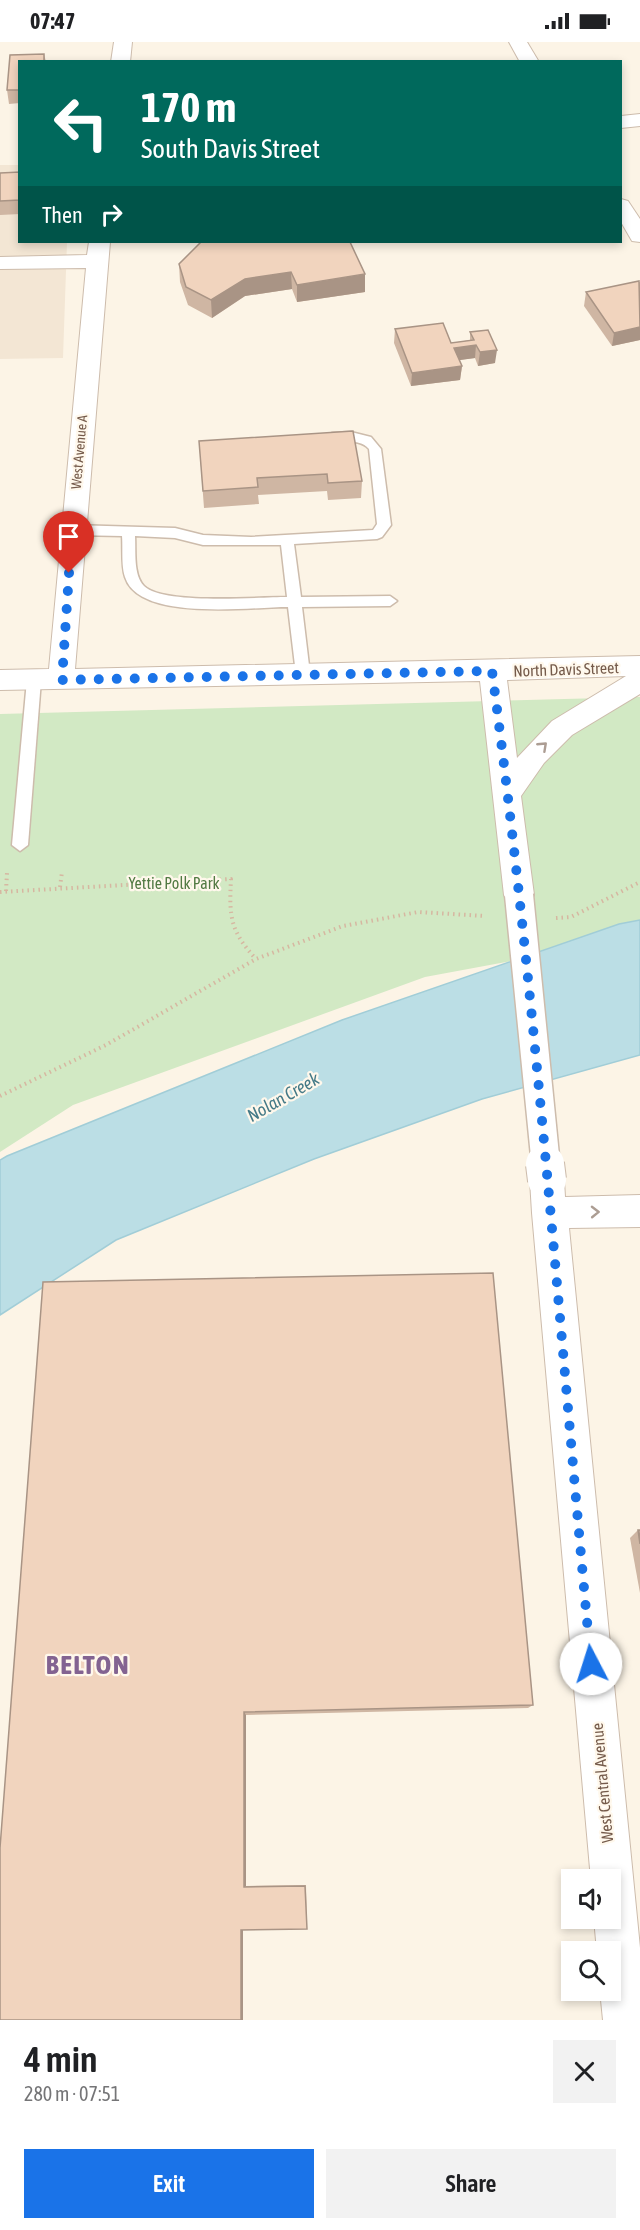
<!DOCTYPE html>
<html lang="en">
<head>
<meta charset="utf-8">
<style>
  body { margin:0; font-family:"Asap Condensed",sans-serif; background:#f2f2f2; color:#202124; height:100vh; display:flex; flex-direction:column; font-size:22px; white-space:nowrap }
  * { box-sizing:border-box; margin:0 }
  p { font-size:20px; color:#757577 }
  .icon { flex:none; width:33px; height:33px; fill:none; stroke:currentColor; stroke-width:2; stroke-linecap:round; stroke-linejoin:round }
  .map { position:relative; height:1978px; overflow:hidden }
  .details { display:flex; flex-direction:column; background:#fff; flex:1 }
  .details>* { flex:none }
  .guide { position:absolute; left:18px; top:18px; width:604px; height:183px; border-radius:0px; box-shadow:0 3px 9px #0003; background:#00695c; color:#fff; overflow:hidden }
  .tools { position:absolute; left:561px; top:1827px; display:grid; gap:12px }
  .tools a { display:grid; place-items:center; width:60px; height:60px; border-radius:0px; background:#fff; box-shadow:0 3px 9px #0003; font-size:30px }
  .pin { position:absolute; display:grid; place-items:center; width:51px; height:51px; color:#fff; margin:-62px -26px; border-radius:50% 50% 50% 0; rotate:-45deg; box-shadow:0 0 6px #0007 }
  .pin .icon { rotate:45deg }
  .me { position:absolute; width:66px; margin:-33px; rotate:355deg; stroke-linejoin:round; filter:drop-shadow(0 0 4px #0008) }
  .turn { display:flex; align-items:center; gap:21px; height:126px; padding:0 24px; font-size:27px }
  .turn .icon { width:78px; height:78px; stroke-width:2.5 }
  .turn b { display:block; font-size:42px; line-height:51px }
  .then { display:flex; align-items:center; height:57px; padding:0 24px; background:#0003; gap:12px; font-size:22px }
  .round { display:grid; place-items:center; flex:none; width:63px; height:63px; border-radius:0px; background:#f2f2f2 }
  .headline { display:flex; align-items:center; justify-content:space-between; height:102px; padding:0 24px }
  h1 { font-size:36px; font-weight:600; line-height:45px }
  .action { display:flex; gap:12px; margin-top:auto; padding:12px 24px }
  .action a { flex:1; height:69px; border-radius:0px; background:#1a73e8; color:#fff; font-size:24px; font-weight:600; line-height:69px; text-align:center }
  .action a+a { background:#f2f2f2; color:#202124 }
  .status { display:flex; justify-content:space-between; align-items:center; height:42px; padding:0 30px; background:#fff; direction:ltr }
  .status svg { height:16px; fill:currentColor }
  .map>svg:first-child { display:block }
  .residential { fill:#f3e6d4 }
  .green { fill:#d2e9c4 }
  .water { fill:#bbdee5; stroke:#a1cdd7; stroke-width:1.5 }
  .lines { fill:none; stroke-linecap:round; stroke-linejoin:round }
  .service-casing { stroke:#cdbcac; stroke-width:3 }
  .minor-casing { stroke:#cdbcac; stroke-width:2 }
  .path { stroke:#d6b7a1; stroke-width:4; stroke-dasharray:1.5 4; stroke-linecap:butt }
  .service { fill:#fff; fill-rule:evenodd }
  .minor { fill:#fff; fill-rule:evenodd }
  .minor-bridge-far1-casing { stroke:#cdbcac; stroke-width:31; stroke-linecap:butt }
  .minor-bridge-casing { stroke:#cdbcac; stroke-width:40; stroke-linecap:butt }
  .minor-bridge-far1 { stroke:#fff; stroke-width:28 }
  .minor-bridge { stroke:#fff; stroke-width:38 }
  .wall { fill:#cfb6a3 }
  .shaded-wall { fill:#a99485 }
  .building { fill:#f1d4be; stroke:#a99485; stroke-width:1.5 }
  .oneway { stroke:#ac9d93 }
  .route { stroke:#1a73e8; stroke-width:10; stroke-dasharray:0 18 }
  .labels { text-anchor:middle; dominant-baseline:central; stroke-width:4.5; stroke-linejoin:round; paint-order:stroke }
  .far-street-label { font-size:14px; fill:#755b4b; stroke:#fff8ec }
  .street-label { font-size:16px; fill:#755b4b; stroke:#fff8ec }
  .park-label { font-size:16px; fill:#527a43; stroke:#fff8ec }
  .water-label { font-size:18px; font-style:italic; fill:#457a87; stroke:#fff8ec }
  .near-district-label { font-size:27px; font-weight:bold; letter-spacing:1.5px; fill:#836391; stroke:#fff8ec }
</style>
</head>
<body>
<div class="status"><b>07:47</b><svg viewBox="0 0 49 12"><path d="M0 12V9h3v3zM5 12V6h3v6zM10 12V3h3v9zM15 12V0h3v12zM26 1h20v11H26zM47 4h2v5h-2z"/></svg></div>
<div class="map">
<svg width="640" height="1978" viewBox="0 0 640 1978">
  <rect width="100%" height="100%" fill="#fcf4e6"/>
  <polygon class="residential" points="0,123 19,123 20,200 67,200 63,316 0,317"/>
  <polygon class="green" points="640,655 640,895 425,935 73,1063 0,1110 0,672"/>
  <polygon class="water" points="640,878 640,1013 482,1057 314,1117 116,1198 0,1273 0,1118 7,1114 342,978 619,882"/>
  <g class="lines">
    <defs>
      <g id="service">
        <path d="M351 390 371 395 381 407 391 483 382 495 377 497 294 502 301 555 390 554 397 559 390 564 302 565 310 632 308 636 303 637 296 632 288 565C250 565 139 580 125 535 121 524 123 506 122 494L73 493 66 488 73 483 175 486 203 493 251 495 373 488 377 482 369 407C356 393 337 406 326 395L332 391ZM135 494 175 496 203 503H281L287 555C258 555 163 563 144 544 133 533 136 509 135 494Z"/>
        <polygon points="34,633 41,638 28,803 20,809 12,803 27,638"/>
      </g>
      <g id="minor">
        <polygon points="114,0 132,0 130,20 111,20"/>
        <polygon points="509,0 527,0 539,20 520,20"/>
        <polygon points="640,72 640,84 621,86 621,74"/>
        <polygon points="621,157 628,159 640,177 640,200 632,199 621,180"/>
        <path d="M89 200H110L75 627 640 614V652L572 693 544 721 521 754 534 853 530 862 519 865 508 862 504 853 480 639 0 648V628L49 627 86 226 0 227V215L87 213ZM626 634 552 679 517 716 507 638Z"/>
        <polygon points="547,1123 559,1127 564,1138 565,1155 640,1153 640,1185 569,1186 640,1906 640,1978 603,1978 600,1948 610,1948 610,1910 597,1910 594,1876 610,1876 610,1838 591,1838 532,1171 530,1138 535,1127"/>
      </g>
    </defs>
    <use href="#service" class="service-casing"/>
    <use href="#minor" class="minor-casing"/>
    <g class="path">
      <polyline points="60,845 62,830"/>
      <polyline points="6,849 7,831"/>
      <path d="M0 850 231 837C229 874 230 889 256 917"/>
      <polyline points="556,876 571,875 640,840"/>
      <polyline points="0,1054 106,1003 256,917 343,884 418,870 485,874"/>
    </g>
    <use href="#service" class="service"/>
    <use href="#minor" class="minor"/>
    <defs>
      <polyline id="minor-bridge-far1" points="519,853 546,1124"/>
      <polyline id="minor-bridge" points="545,1122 547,1138"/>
    </defs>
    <use href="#minor-bridge-far1" class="minor-bridge-far1-casing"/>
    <use href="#minor-bridge" class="minor-bridge-casing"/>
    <use href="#minor-bridge-far1" class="minor-bridge-far1"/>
    <use href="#minor-bridge" class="minor-bridge"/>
  </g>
  <g class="wall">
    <polygon points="44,12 46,20 20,20 20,61 9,62 7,48 10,13"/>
    <polygon points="20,130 20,172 0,173 0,131"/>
    <polygon points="201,200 365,250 297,260 292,247 245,254 212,276 188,263 180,240 179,222"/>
    <polygon points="640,240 640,298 612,304 584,264 586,250"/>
    <polygon points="395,287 451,301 470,298 470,290 495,321 478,324 475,316 459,318 462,324 460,338 411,344 394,301"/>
    <polygon points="199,399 362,439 361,456 328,458 327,449 258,453 259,462 204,466"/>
    <polygon points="43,1240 533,1663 528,1666 246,1673 246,1844 306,1843 307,1885 243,1888"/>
    <polygon points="638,1488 640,1488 640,1551 630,1496"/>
  </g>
  <g class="shaded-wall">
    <polygon points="291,230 292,247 245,254 212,276 211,258 245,237"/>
    <polygon points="365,232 365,250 297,260 297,243"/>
    <polygon points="640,285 640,298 612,304 614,291"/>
    <polygon points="476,303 475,316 453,319 454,306"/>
    <polygon points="497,308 495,321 478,324 480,310"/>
    <polygon points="462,324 460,338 411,344 412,331"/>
    <polygon points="244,1670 246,1673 246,1844 244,1845"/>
    <polygon points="243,1886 243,1978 241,1978 241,1888"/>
  </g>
  <g class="building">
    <polygon points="44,12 44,20 20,20 20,48 7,48 10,13"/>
    <polygon points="20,130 20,158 0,159 0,131"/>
    <polygon points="201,200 350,200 365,232 297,243 291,230 245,237 211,258 186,245 179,222"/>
    <polygon points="639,239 640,285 614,291 586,250"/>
    <polygon points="443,281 451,301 474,298 470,290 488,288 497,308 480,310 476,303 454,306 462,324 412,331 395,287"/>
    <polygon points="353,389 362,439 328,441 327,432 257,436 258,445 203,449 199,399"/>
    <polygon points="493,1231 533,1663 244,1670 244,1845 305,1844 307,1887 241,1888 241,1978 0,1978 0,1806 43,1240"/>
    <polygon points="638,1488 640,1488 640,1502"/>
  </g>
  <defs><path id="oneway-chevron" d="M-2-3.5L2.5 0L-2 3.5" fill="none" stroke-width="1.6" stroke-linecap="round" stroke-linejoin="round" transform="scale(1.5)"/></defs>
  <g class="oneway">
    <use href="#oneway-chevron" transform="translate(543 704) rotate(-43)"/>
    <use href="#oneway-chevron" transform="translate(595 1170) rotate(-1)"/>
  </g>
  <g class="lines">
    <path class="route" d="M69 531 62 638 492 629C536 959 560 1291 591 1622"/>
  </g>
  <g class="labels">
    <g class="far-street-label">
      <text transform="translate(79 410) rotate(-85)">West Avenue A</text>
    </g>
    <g class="street-label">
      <text transform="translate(566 627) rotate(-2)">North Davis Street</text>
      <text transform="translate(602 1741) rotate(-95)">West Central Avenue</text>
    </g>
    <g class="park-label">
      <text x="174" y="841">Yettie Polk Park</text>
    </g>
    <g class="water-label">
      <text transform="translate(283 1055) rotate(-30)">Nolan Creek</text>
    </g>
    <g class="near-district-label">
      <text x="88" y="1622">BELTON</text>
    </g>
  </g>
</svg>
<div class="tools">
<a><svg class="icon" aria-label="sound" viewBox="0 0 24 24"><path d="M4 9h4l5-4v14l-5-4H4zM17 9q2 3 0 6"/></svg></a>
<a><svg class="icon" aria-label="search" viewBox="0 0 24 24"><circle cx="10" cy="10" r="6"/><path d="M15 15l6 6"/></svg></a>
</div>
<div class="pin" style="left:69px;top:531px;background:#d93025"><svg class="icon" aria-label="arrive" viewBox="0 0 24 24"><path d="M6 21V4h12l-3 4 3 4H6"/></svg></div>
<svg class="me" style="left:591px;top:1622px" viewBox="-20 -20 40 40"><circle r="19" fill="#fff"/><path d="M0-13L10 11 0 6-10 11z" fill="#1a73e8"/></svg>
<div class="guide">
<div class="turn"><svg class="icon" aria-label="left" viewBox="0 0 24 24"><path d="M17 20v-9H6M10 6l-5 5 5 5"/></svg><div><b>170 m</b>South Davis Street</div></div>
<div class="then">Then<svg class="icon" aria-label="right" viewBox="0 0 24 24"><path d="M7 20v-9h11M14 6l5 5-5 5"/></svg></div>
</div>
</div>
<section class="details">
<div class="headline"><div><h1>4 min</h1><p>280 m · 07:51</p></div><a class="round"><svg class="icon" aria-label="close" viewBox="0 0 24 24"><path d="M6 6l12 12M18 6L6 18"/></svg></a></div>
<div class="action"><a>Exit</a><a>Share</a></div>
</section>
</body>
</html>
